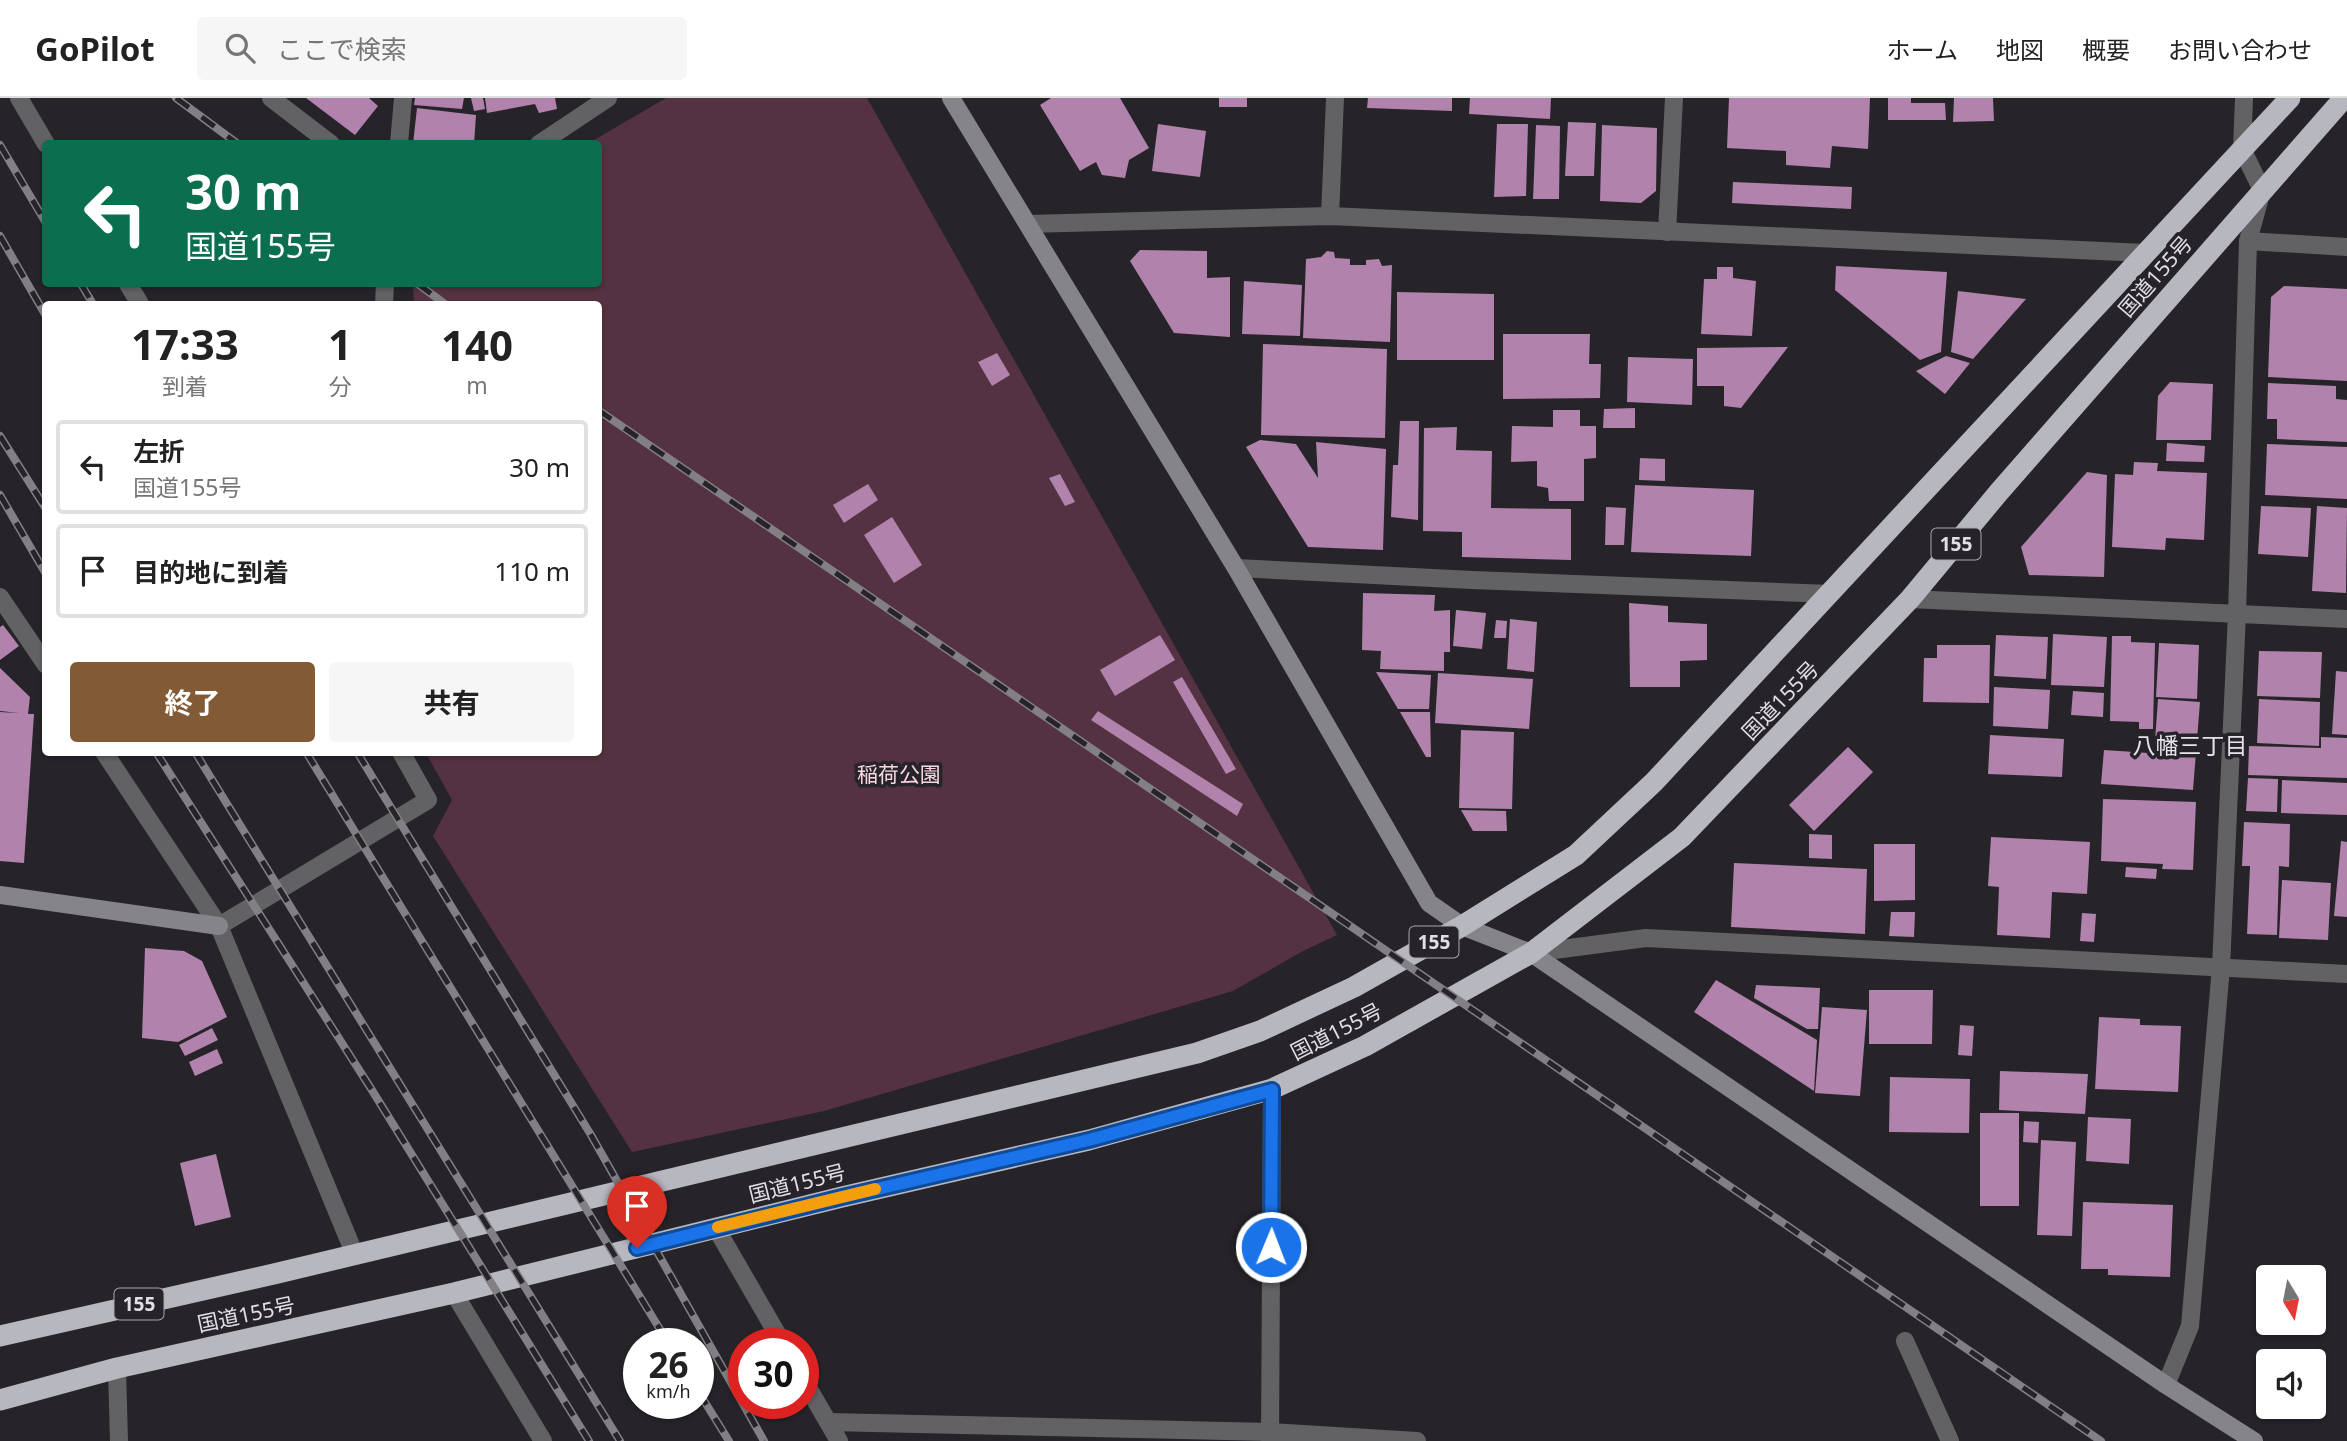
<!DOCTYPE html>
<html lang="ja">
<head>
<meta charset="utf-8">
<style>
  body { margin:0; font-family:"Noto Sans","Noto Sans JP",sans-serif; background:#f6f6f6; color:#222; height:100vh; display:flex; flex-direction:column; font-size:26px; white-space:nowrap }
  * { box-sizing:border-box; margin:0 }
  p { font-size:23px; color:#767676 }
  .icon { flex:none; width:38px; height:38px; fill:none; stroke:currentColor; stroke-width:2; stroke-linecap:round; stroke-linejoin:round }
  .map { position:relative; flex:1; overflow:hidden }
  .drawer { position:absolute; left:42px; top:203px; width:560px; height:455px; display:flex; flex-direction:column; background:#fff; border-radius:7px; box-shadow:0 2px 5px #0004 }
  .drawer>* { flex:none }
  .top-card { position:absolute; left:42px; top:42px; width:560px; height:147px; border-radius:7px; box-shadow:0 2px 5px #0004; background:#0b6e4f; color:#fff; overflow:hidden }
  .needle { width:46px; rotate:170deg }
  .buttons { position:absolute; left:2256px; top:1167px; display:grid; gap:14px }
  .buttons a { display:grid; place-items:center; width:70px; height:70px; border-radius:7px; background:#fff; box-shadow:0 2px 5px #0004; font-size:35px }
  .speed { position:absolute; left:623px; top:1230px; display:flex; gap:14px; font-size:35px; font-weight:700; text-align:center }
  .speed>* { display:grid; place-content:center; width:91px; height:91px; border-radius:50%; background:#fff; box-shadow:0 2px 5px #0004; line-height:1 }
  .speed small { font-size:18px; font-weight:400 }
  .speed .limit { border:10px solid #d22; background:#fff; color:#111 }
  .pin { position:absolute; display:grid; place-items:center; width:60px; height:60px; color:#fff; margin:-72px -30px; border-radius:50% 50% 50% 0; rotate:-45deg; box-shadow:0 0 7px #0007 }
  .pin .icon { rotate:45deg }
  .me { position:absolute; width:77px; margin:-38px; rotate:1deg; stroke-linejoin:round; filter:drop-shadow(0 0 5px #0008) }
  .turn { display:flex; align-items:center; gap:24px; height:147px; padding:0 28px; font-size:32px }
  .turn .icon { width:91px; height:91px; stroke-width:2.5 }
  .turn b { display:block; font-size:49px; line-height:60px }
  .eta { display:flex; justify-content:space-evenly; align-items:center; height:119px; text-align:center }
  .eta b { font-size:42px; font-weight:700; line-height:49px }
  .action { display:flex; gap:14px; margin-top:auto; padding:14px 28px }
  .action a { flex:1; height:80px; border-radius:7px; background:#835a36; color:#fff; font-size:28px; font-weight:700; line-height:80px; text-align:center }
  .action a+a { background:#f6f6f6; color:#222 }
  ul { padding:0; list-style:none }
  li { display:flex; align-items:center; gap:21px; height:94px; margin:0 14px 10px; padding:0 14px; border:4px solid #e0e0e0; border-radius:7px }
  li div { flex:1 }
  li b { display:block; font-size:26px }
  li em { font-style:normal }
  header { display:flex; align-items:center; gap:42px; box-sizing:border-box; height:98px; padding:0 35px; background:#fff; border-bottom:2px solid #e0e0e0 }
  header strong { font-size:33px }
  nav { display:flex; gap:38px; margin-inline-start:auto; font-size:24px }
  .search { width:490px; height:63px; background:#f6f6f6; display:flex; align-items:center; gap:18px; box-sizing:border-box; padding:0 24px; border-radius:7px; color:#767676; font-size:26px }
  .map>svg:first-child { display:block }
  .green { fill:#553241 }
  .building { fill:#b082ac }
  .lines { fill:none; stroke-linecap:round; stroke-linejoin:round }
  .street { stroke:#626265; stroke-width:18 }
  .secondary { stroke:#848489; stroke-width:18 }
  .highway { stroke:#b7b7bf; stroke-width:21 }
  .rail-casing { stroke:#828084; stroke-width:8 }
  .rail { stroke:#262429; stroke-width:5; stroke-dasharray:16; stroke-linecap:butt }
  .route-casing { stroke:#114b97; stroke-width:18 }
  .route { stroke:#1a73e8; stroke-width:12 }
  .slow { stroke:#f59e0b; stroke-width:12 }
  .labels { text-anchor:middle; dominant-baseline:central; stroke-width:7; stroke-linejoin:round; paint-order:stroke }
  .shield { fill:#262429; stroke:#a9a7ab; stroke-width:2 }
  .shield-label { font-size:19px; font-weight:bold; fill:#e1dfe3 }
  .street-label { font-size:21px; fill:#e1dfe3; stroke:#262429 }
  .park-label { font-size:21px; fill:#fad5e4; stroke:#262429 }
  .neighbourhood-label { font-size:23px; fill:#e6e2ea; stroke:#262429 }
</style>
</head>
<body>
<header>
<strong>GoPilot</strong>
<div class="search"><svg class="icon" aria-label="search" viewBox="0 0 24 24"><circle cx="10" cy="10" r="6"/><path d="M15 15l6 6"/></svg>ここで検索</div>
<nav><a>ホーム</a><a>地図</a><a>概要</a><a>お問い合わせ</a></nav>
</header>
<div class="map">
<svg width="2347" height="1343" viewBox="0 0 2347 1343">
  <rect width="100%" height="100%" fill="#262429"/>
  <polygon class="green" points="666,0 867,0 1337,837 1303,853 1233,893 824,1013 632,1054 433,738 452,702 426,655 598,654 598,206 414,206 413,186 598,186 598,46 589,45"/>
  <g class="building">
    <polygon points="306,0 369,0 378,8 355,37"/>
    <polygon points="415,0 464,0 462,11 414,7"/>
    <polygon points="471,0 483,0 485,11 474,13"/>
    <polygon points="485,0 555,0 557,11 539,15 535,6 487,15"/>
    <polygon points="1051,0 1120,0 1149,50 1129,62 1125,80 1102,77 1096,64 1080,73 1040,7"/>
    <rect x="1219" y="0" width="28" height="9"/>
    <polygon points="1368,0 1452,0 1452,13 1367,10"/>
    <polygon points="1470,0 1551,0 1550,21 1469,16"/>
    <polygon points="1729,0 1870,0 1868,51 1832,48 1830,70 1786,67 1786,53 1727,50"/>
    <polygon points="1888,0 1911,0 1911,5 1945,5 1946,22 1888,22"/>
    <polygon points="1954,0 1993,0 1994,23 1953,24"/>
    <polygon points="417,10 476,17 474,46 413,46"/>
    <polygon points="1568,24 1596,25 1594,78 1565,78"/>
    <polygon points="1158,26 1206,33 1200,79 1152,73"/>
    <polygon points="1497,26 1528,26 1526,98 1494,99"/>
    <polygon points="1536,27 1560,28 1559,101 1533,101"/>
    <polygon points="1602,27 1657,30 1656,93 1641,105 1600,103"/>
    <polygon points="1733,84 1852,89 1851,111 1732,105"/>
    <polygon points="1140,152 1207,153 1207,180 1230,179 1230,239 1174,235 1130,163"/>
    <polygon points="1327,153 1334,154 1335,160 1350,161 1350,167 1366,167 1366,162 1379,161 1382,168 1392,167 1390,244 1303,240 1306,161 1321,159"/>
    <polygon points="1836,168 1947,174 1941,254 1920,262 1835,192"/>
    <polygon points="1717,169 1733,169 1733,180 1756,183 1752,238 1701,236 1704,181 1717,181"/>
    <polygon points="1244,183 1302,187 1300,238 1242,236"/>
    <polygon points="2284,188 2347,191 2347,283 2268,279 2271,199"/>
    <polygon points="1958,193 2026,201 1973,261 1951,254"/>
    <polygon points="1397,194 1494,196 1494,262 1397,262"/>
    <polygon points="1503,236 1590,236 1589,266 1601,266 1600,300 1503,301"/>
    <polygon points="1263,246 1387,251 1385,340 1261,337"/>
    <polygon points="1788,249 1741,310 1724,308 1724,288 1697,288 1697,250"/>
    <polygon points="997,255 1010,277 992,288 978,264"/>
    <polygon points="1946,258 1970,265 1945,296 1916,273"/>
    <polygon points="1628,259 1693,261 1692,307 1627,304"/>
    <polygon points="2170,284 2213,286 2211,342 2156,342 2158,298"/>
    <polygon points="2268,285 2336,288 2336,301 2347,302 2347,344 2277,341 2277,321 2267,321"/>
    <polygon points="1635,310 1635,330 1603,330 1604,311"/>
    <polygon points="1553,312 1580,312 1580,328 1596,328 1596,360 1584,361 1584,403 1549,403 1548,390 1537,388 1537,363 1511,364 1512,328 1553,329"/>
    <polygon points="1400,323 1419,323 1418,422 1391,419 1393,367 1398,367"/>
    <polygon points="1457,329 1456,352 1492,353 1491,410 1571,411 1571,462 1462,459 1462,434 1423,433 1424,330"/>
    <polygon points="1260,342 1296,346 1318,380 1316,344 1386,351 1383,452 1308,449 1246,349"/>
    <polygon points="2167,345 2205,348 2204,364 2166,363"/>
    <polygon points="2267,346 2347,349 2347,401 2265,397"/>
    <polygon points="1640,360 1665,361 1665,383 1639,382"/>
    <polygon points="2134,364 2158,365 2157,373 2207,375 2204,442 2166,440 2165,452 2112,449 2115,376 2133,377"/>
    <polygon points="2087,374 2107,377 2104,479 2029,477 2021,449"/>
    <polygon points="1060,376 1075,404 1065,408 1049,380"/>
    <polygon points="868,386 878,402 844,425 833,407"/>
    <polygon points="1635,387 1754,392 1751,458 1631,454"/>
    <polygon points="2261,408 2311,410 2308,459 2258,456"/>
    <polygon points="2317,408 2347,410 2346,495 2312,493"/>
    <polygon points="1606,409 1626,410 1624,447 1605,447"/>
    <polygon points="892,419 922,467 894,485 864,437"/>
    <polygon points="1363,495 1435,497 1434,513 1450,512 1450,554 1444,554 1444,573 1380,571 1381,553 1362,552"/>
    <polygon points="1629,505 1668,508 1668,524 1707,526 1707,562 1680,563 1680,589 1630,589"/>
    <polygon points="1456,512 1486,515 1482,551 1453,548"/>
    <polygon points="1510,521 1537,524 1534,574 1507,571"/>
    <polygon points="1496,522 1507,523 1506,540 1494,540"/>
    <polygon points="3,527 19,548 0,562 0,529"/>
    <polygon points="2053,536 2107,539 2104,589 2051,587"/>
    <polygon points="1160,537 1175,562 1115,598 1100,572"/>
    <polygon points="1996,537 2048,539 2046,581 1994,578"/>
    <polygon points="2112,538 2131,538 2131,544 2155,545 2153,631 2139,631 2139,624 2110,623"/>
    <polygon points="2159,545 2199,547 2197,601 2156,599"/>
    <polygon points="1937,547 1990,547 1989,605 1923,604 1924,560 1937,560"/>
    <polygon points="2259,553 2322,554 2320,600 2257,598"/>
    <polygon points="0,570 30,599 28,616 34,616 24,765 0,763 0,614 19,615 0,613"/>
    <polygon points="2336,573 2347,574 2347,637 2332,636"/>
    <polygon points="1376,574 1431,577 1429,611 1398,611"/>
    <polygon points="1438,575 1533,581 1529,631 1435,625"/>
    <polygon points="1182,579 1236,671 1226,676 1173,584"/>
    <polygon points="1994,589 2050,592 2048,631 1993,628"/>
    <polygon points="2073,593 2104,595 2103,619 2071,617"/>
    <polygon points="2158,601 2200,604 2193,692 2101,686 2104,652 2164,656 2165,644 2155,643"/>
    <polygon points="2259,601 2320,604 2319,648 2257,645"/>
    <polygon points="1098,613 1243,706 1237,718 1091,622"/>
    <polygon points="1400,614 1430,614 1431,659 1426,659"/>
    <polygon points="1461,632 1514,634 1512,711 1459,710"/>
    <polygon points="1990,637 2064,641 2062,679 1988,676"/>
    <polygon points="2321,639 2347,640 2347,680 2248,677 2249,648 2321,650"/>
    <polygon points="1848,649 1873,674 1814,733 1789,707"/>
    <polygon points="2248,680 2278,681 2277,714 2246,713"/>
    <polygon points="2282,682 2347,685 2347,717 2281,715"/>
    <polygon points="2103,701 2196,704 2193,772 2162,771 2163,766 2101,763"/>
    <polygon points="1461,712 1506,713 1507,733 1473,733"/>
    <polygon points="2244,724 2290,726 2289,769 2279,768 2277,837 2247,836 2250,768 2242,768"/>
    <polygon points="1809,736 1832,737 1832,761 1809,760"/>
    <polygon points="1991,739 2090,744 2087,796 2052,794 2050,840 1997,837 1999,789 1988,788"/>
    <polygon points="2341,743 2347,744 2347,819 2334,818"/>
    <polygon points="1874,746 1915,746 1915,802 1874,803"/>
    <polygon points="1734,765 1867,771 1865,836 1731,829"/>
    <polygon points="2126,769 2157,771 2156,781 2125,779"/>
    <polygon points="2282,782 2331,785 2328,842 2279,840"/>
    <polygon points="1891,814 1915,814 1914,839 1889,838"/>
    <polygon points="2082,815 2096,816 2094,844 2080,843"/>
    <polygon points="145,850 184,853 202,863 227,919 178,944 142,940"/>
    <polygon points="1716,882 1817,942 1814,993 1694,914"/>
    <polygon points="1756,887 1820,890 1818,931 1807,931 1754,900"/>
    <polygon points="1869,892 1933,892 1932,946 1869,946"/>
    <polygon points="1822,909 1867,912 1860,998 1815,995"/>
    <polygon points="2099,919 2140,921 2140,927 2181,928 2178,994 2095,991"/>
    <polygon points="1960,927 1974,928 1972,958 1958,957"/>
    <polygon points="212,930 218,942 185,958 179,947"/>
    <polygon points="217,951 223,965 195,978 189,964"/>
    <polygon points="2000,973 2088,976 2085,1016 1999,1012"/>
    <polygon points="1890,979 1970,981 1969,1035 1889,1034"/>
    <rect x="1980" y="1015" width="39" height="93"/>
    <polygon points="2088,1019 2131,1021 2129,1066 2086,1063"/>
    <polygon points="2024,1023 2039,1024 2038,1045 2023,1044"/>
    <polygon points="2041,1042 2076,1044 2072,1138 2037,1137"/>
    <polygon points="216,1056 231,1119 195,1128 180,1065"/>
    <polygon points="2083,1104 2173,1107 2170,1179 2108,1177 2108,1171 2081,1171"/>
  </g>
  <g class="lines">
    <g class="street">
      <polyline points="19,0 46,46"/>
      <polyline points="271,0 331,46"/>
      <polyline points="399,46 403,0"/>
      <polyline points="539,46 608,0"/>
      <polyline points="1330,118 1335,0"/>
      <polyline points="1028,126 1330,118 2145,155"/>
      <polyline points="1667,134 1674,0"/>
      <polyline points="2248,143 2347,149"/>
      <polyline points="128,186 140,206"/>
      <polyline points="384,206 385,186"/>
      <polyline points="1236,470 1472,482 1830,496"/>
      <polyline points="0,499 46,567"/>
      <polyline points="1910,501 2347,521"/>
      <polyline points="104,654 219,828 355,1157"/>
      <polyline points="219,828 428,702 401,654"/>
      <polyline points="1531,855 1646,840 2347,876"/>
      <polyline points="716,1130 783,1246"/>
      <polyline points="454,1195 543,1343"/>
      <polyline points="1905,1243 1950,1343"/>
      <polyline points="117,1270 119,1343"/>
      <polyline points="803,1281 839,1343"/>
      <polyline points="2166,1287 2190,1228 2221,869 2237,516 2248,143 2262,92 2242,51 2244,0"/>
      <polyline points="828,1324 1270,1334 1417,1343"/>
      <polyline points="1270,1343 1272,991"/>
    </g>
    <g class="secondary">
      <polyline points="951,0 1236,470 1429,805 1462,828 1531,855 2166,1287 2254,1343"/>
      <polyline points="0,797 219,828"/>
    </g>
    <g class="highway">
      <polyline points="0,1238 278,1175 1197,955 1260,933 1354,889 1462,828 1576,757 1654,684 2290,0"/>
      <polyline points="0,1302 117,1270 454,1195 842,1099 1089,1042 1272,991 1365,948 1531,855 1682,739 1910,501 1999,394 2344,0"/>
    </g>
    <defs>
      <g id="rail">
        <polyline points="176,0 238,46"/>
        <polyline points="0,47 46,125"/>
        <polyline points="0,138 46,218"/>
        <polyline points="81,186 93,206"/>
        <polyline points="418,186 445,206"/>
        <polyline points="598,312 2101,1343"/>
        <polyline points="0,338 46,411"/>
        <polyline points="0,397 46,476"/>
        <polyline points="156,654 370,989 589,1343"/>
        <polyline points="195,654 620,1343"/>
        <polyline points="306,654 669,1246"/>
        <polyline points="357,654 591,1037 764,1343"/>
        <polyline points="698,1293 729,1343"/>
      </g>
    </defs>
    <use href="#rail" class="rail-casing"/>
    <use href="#rail" class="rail"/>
  </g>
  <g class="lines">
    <defs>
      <polyline id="route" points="637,1150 842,1099 1089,1042 1272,992 1271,1149"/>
    </defs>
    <use href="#route" class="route-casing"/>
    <use href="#route" class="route"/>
    <polyline class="slow" points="718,1129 875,1091"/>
  </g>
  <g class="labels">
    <g class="shield">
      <rect x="1931.5" y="430.5" width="49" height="31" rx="5"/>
      <rect x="1409.5" y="828.5" width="49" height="31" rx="5"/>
      <rect x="114.5" y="1190.5" width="49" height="31" rx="5"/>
    </g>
    <g class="shield-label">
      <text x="1956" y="446">155</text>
      <text x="1434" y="844">155</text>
      <text x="139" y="1206">155</text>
    </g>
    <g class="street-label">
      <text transform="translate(2155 178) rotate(-49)">国道155号</text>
      <text transform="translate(1780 602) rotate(-46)">国道155号</text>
      <text transform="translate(1336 933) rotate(-27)">国道155号</text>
      <text transform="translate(797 1085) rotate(-14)">国道155号</text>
      <text transform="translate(246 1216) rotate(-12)">国道155号</text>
    </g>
    <g class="park-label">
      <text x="899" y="676">稲荷公園</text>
    </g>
    <g class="neighbourhood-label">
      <text x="2190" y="647">八幡三丁目</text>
    </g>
  </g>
</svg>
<div class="buttons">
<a><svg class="needle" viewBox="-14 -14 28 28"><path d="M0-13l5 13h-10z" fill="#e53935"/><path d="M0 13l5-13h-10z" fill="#767676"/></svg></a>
<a><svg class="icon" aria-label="sound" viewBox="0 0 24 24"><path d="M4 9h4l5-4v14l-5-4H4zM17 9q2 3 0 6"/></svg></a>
</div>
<div class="speed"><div>26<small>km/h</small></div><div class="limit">30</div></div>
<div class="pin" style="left:637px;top:1150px;background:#d93025"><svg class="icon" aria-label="arrive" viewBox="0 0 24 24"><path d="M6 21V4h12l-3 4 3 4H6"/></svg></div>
<svg class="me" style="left:1271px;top:1149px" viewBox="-20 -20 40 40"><circle r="17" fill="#1a73e8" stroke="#fff" stroke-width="3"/><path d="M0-11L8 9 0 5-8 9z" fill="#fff"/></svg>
<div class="top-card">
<div class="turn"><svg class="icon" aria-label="left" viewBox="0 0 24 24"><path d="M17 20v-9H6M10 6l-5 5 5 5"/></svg><div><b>30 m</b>国道155号</div></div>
</div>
<section class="drawer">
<div class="eta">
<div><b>17:33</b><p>到着</p></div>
<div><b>1</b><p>分</p></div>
<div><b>140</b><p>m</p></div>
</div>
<ul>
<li><svg class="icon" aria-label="left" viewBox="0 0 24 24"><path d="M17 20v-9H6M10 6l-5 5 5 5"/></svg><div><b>左折</b><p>国道155号</p></div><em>30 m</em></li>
<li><svg class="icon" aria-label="arrive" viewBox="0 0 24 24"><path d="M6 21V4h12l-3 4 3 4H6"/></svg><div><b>目的地に到着</b></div><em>110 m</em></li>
</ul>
<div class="action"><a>終了</a><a>共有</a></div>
</section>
</div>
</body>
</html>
